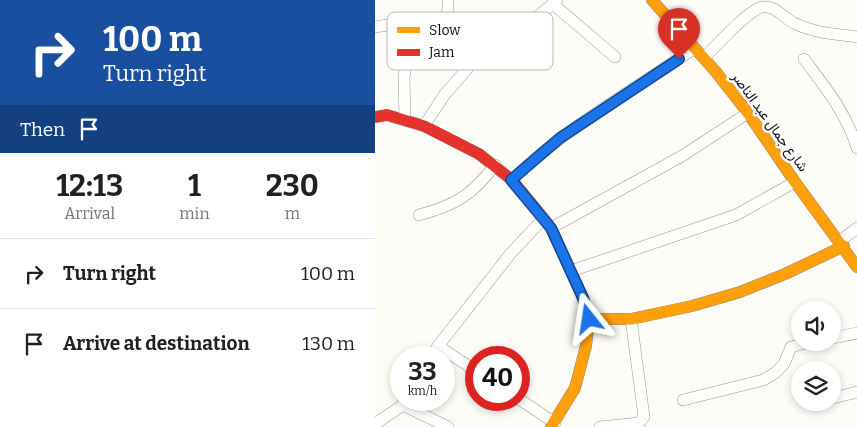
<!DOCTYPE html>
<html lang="en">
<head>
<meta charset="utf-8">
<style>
  body { margin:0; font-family:Bitter,Vazirmatn,serif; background:#f2f2f2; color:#202124; height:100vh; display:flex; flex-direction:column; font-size:19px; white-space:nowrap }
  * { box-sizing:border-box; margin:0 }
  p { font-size:16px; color:#757577 }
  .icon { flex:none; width:28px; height:28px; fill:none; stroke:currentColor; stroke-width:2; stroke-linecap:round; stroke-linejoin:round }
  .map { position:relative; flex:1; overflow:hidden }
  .side { display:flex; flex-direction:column; background:#fff; width:375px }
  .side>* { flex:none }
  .banner { background:#1a4fa0; color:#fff; overflow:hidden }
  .tools { position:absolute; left:416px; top:301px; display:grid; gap:10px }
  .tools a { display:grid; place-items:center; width:50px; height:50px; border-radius:50%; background:#fff; box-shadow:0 2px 8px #0003; font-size:25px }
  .speed { position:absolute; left:15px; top:346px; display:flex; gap:10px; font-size:25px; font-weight:700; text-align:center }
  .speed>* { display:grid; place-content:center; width:65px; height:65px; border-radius:50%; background:#fff; box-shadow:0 2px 8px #0003; line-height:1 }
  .speed small { font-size:12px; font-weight:400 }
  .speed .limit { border:8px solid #d22; background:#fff; color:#111 }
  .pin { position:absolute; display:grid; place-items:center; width:42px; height:42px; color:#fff; margin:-51px -21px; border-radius:50% 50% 50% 0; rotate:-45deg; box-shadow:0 0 5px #0007 }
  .pin .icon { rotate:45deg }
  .me { position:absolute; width:55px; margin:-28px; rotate:345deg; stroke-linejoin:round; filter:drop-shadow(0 0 4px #0008) }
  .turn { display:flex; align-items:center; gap:18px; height:105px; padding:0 20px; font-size:22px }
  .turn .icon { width:65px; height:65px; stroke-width:2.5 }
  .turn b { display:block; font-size:35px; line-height:42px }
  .then { display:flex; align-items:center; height:48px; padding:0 20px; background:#0003; gap:10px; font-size:19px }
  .eta { display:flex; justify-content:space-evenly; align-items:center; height:85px; text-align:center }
  .eta b { font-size:30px; font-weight:700; line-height:35px }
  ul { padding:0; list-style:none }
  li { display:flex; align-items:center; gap:15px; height:70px; padding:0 20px; border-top:1px solid #e0e0e0 }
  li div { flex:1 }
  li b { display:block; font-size:19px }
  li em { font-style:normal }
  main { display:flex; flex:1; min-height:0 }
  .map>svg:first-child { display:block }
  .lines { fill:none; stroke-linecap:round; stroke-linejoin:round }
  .street-casing { stroke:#979795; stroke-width:12 }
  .slow-casing { stroke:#8e8d8b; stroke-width:12 }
  .jam-casing { stroke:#8e8d8b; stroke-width:12 }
  .street { stroke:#fffffe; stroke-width:11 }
  .slow { stroke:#ff9f0a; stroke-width:11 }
  .jam { stroke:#e5322d; stroke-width:11 }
  .route-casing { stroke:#114b97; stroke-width:12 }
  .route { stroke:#1a73e8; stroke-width:9 }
  .labels { text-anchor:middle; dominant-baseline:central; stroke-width:5; stroke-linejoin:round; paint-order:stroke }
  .street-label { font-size:14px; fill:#111; stroke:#fff }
  .key { fill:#fff; stroke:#b8b8b8; stroke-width:1 }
  .key-label { font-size:14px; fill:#111 }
</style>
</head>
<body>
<main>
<section class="side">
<div class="banner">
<div class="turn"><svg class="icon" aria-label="right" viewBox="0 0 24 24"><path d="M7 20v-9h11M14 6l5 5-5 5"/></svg><div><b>100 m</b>Turn right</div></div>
<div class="then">Then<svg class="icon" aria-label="arrive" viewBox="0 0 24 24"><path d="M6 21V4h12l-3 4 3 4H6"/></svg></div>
</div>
<div class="eta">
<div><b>12:13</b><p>Arrival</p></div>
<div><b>1</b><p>min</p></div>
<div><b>230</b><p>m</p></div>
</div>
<ul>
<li><svg class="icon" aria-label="right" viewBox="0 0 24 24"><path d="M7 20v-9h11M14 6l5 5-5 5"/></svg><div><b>Turn right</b></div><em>100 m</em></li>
<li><svg class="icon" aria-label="arrive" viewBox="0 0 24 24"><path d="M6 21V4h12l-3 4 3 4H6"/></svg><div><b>Arrive at destination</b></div><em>130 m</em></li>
</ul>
</section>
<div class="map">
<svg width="482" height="427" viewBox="0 0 482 427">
  <rect width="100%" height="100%" fill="#fdfcf7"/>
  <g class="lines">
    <defs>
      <g id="street">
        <polyline points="178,4 240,57"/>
        <polyline points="0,27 18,24 68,27 73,9 73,0"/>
        <path d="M329 58C341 46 372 11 387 7 400 4 410 20 421 24 440 33 462 34 482 37"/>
        <path d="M429 59C450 87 472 114 482 148"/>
        <polyline points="30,119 29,78 36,26"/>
        <path d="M49 126 70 94 92 69 78 49 68 29 70 25C83 25 97 39 107 46H112L160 19 182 0"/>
        <path d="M137 180C190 128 258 90 320 48"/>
        <path d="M44 215C81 205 97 195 120 165"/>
        <polyline points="176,228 307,156 373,113"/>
        <polyline points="465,241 482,228"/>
        <polyline points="196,271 361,215 420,182"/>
        <polyline points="458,338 482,333"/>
        <polyline points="63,346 101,371"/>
        <polyline points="56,358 63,346 136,253 169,218"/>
        <polyline points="458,398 482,392"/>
        <polyline points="144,399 180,423"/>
        <polyline points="29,400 28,404 30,406 73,427"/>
        <polyline points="308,400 388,380 400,373 409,364 416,347 434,342"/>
        <polyline points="436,403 436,402"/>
        <polyline points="0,424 28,405"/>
        <polyline points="225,427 264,423 269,417 256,319"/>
      </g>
      <g id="slow">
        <polyline points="277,0 341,72 373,113 420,182 482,267"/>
        <polyline points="160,208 176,228 208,298 214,319 211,346 200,388 176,427"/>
        <polyline points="214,319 256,319 317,306 365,292 410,274 469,246"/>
      </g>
      <polyline id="jam" points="0,117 12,115 49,126 104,154 137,180 160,208"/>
    </defs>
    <use href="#street" class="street-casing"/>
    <use href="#slow" class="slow-casing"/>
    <use href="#jam" class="jam-casing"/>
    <use href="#street" class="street"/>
    <use href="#slow" class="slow"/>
    <use href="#jam" class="jam"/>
  </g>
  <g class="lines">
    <defs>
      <polyline id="route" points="214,319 208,298 176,228 136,180 185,138 304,59"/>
    </defs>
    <use href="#route" class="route-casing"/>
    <use href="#route" class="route"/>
  </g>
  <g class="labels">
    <g class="street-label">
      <text transform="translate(395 122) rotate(54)">شارع جمال عبد الناصر</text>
    </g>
  </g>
  <rect x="12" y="12" width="166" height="58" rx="8" class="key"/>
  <rect x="22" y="27" width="23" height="6" fill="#ff9f0a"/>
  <rect x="22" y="49" width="23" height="7" fill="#e5322d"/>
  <g class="key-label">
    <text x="54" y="35">Slow</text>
    <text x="54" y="57">Jam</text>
  </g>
</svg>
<div class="tools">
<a><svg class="icon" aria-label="sound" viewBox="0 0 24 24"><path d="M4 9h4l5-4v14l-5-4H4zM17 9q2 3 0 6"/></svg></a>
<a><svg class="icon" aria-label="layers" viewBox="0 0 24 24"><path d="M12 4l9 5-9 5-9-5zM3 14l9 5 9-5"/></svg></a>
</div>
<div class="speed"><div>33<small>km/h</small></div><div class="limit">40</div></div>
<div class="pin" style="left:304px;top:59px;background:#d93025"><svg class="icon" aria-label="arrive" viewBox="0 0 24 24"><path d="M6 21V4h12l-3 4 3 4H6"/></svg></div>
<svg class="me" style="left:214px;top:319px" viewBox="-20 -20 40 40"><path d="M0-17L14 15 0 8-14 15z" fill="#1a73e8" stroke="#fff" stroke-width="4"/></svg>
</div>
</main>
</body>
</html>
